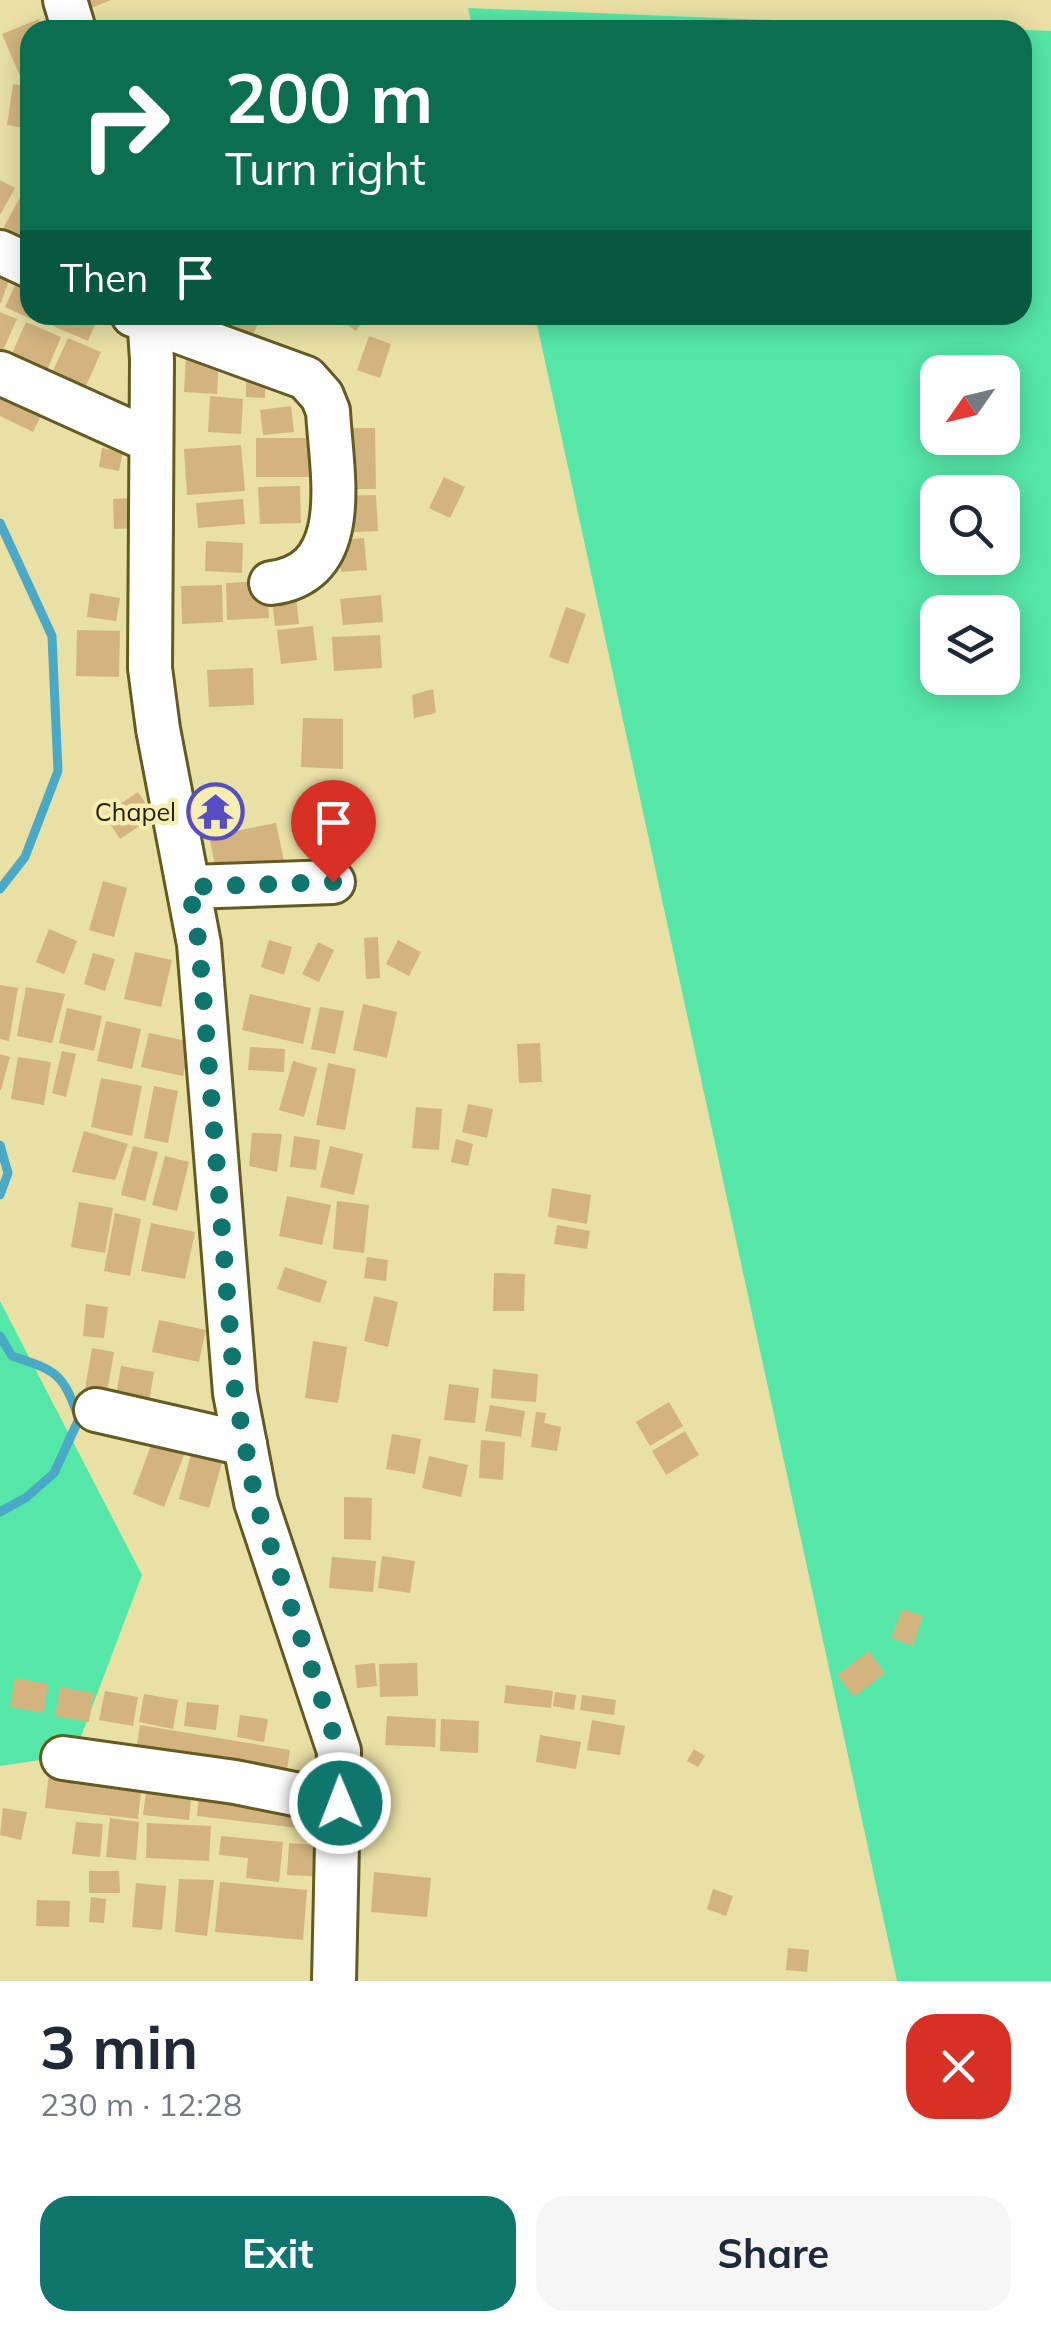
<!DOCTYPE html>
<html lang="en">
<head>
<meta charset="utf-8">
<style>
  body { margin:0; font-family:Mulish,sans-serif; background:#f6f6f7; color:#1f2937; height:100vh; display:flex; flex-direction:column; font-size:38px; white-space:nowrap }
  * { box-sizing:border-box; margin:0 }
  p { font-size:32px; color:#747a83 }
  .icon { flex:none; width:55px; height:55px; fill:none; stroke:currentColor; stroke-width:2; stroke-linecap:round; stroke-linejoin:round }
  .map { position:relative; height:1981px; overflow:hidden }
  .sheet { display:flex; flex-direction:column; background:#fff; flex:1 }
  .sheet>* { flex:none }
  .hud { position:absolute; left:20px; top:20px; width:1012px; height:305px; border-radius:30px; box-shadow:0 5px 25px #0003; background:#0b6e4f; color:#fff; overflow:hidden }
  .needle { width:65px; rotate:236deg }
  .controls { position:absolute; left:920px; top:355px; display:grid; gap:20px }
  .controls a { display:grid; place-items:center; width:100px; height:100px; border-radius:20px; background:#fff; box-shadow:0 5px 25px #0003; font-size:50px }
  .pin { position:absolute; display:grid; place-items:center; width:85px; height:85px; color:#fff; margin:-102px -42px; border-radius:50% 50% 50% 0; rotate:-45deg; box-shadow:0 0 10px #0007 }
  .pin .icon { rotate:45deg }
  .me { position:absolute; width:110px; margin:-55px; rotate:359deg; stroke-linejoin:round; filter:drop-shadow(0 0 8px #0008) }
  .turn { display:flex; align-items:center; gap:35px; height:210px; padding:0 40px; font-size:45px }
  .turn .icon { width:130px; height:130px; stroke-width:2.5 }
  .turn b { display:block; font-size:70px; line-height:85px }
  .then { display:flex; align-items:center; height:95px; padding:0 40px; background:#0003; gap:20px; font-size:38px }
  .round { display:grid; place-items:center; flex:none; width:105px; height:105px; border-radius:30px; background:#f6f6f7 }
  .summary { display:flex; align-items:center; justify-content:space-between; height:170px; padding:0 40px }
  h1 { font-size:60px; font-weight:700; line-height:75px }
  .action { display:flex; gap:20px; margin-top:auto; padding:20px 40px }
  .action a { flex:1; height:115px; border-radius:30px; background:#0f766e; color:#fff; font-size:40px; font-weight:700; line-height:115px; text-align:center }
  .action a+a { background:#f6f6f7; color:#1f2937 }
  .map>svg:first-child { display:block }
  .green { fill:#55e7a8; fill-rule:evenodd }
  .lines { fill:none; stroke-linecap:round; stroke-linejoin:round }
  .stream { stroke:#49a9c7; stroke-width:9 }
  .building { fill:#d3b47f }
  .minor-casing { stroke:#635b21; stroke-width:48 }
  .minor { stroke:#fff; stroke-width:42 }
  .route { stroke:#0f766e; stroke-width:18; stroke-dasharray:0 32.4 }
  .labels { text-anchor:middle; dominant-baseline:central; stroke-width:9; stroke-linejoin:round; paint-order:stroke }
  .poi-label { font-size:25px; fill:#231f07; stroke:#f6eeb0; text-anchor:end }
</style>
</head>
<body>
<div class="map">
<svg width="1051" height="1981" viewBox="0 0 1051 1981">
  <rect width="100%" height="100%" fill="#e8e0a4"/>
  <g class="green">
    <path d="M468 8 1051 31V1981H897L535 315H1022V30H473ZM938 372H1002V438H938ZM938 492H1002V558H938ZM938 612H1002V678H938Z"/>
    <polygon points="0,1301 142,1575 74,1755 0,1766"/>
  </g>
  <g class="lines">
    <g class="stream">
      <polyline points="0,523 52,636 58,771 25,857 0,889"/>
      <polyline points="0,1145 8,1173 0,1195"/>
      <path d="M0 1336 12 1356C57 1371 63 1373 79 1419L54 1473 27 1497 0 1512"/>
    </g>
  </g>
  <g class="building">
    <polygon points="80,0 111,0 84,11"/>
    <polygon points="39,19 43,30 30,30 30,72 20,76 2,34"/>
    <polygon points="13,84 30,87 30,129 7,125"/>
    <polygon points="0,180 15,188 0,215"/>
    <polygon points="22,194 30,199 30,236 25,246 1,232"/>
    <polygon points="0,264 13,268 1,303 0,303"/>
    <polygon points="22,270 30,273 30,315 46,315 42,324 5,307"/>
    <polygon points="0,312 17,319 0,357"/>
    <polygon points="58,315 99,315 88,341 53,326"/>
    <polygon points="230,315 261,315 252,338 225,328"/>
    <polygon points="334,315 360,315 364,319 356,331"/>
    <polygon points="26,322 61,337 45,375 9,360"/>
    <polygon points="369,336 391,344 380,378 357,370"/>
    <polygon points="68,338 101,352 86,386 53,371"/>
    <polygon points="186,356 219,359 217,394 184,392"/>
    <polygon points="246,364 266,365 265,398 246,397"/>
    <polygon points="0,380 47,403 33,432 0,416"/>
    <polygon points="210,396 243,399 241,434 208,432"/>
    <polygon points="291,406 294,432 263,435 260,410"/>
    <polygon points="338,428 375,428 376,489 338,489"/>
    <polygon points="256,438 310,438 311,477 256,477"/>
    <polygon points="241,445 245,491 187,495 184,449"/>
    <polygon points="102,448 123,452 119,471 99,467"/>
    <polygon points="444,477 465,487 450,518 429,508"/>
    <polygon points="300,486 301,523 260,524 258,487"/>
    <polygon points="376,495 378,531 337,533 335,496"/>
    <polygon points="134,498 136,528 114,529 113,499"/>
    <polygon points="243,499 245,524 198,528 196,503"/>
    <polygon points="364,538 367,570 341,572 338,540"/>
    <polygon points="206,541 243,543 242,573 205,571"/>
    <polygon points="267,581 269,618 227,620 226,583"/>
    <polygon points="222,585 223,622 182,624 181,586"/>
    <polygon points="295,587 299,624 275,626 271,589"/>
    <polygon points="90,593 120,598 116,621 87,617"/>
    <polygon points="381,595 383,622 343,625 340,599"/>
    <polygon points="566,607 586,614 568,664 549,657"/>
    <polygon points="313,626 317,660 281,664 277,630"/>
    <polygon points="77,630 120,631 119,677 76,676"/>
    <polygon points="380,635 382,668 334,671 332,637"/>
    <polygon points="253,668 254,705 209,707 207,670"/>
    <polygon points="433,689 436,713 414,718 412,695"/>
    <polygon points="303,718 343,719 343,769 301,767"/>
    <polygon points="138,792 154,816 120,839 104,815"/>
    <polygon points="276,823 284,861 217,875 209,836"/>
    <polygon points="103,881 127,888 114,937 89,930"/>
    <polygon points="49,929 77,941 64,974 36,962"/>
    <polygon points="378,937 380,978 366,979 364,938"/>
    <polygon points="269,940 292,947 284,975 261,967"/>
    <polygon points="398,940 421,952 409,976 386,964"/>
    <polygon points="318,942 334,950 319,982 302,974"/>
    <polygon points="135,952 172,960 161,1007 124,999"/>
    <polygon points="93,953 115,959 105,991 84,984"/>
    <polygon points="0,985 18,988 9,1041 0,1039"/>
    <polygon points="26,987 65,994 52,1043 17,1036"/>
    <polygon points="250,994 311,1008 303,1044 242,1030"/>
    <polygon points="363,1004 397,1012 387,1058 353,1050"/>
    <polygon points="320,1007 344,1011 335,1054 311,1049"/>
    <polygon points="67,1008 102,1016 94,1051 59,1043"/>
    <polygon points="106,1021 141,1029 132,1069 97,1061"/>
    <polygon points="149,1033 191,1042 183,1076 141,1067"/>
    <polygon points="540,1043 542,1082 519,1083 517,1044"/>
    <polygon points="250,1047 285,1049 284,1072 248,1070"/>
    <polygon points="62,1051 76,1054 66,1097 52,1093"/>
    <polygon points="0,1054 10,1057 1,1090 0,1090"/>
    <polygon points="18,1057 51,1062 44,1105 11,1099"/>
    <polygon points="293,1061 317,1068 304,1117 279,1110"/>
    <polygon points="328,1063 356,1069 345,1130 316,1125"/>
    <polygon points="101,1078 142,1086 132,1136 91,1127"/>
    <polygon points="154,1086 178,1091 168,1143 144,1138"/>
    <polygon points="468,1104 493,1109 487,1138 462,1132"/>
    <polygon points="416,1107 442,1109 439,1150 412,1148"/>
    <polygon points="84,1131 128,1144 115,1180 72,1172"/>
    <polygon points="252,1133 282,1134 277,1172 249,1166"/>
    <polygon points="294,1136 320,1140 316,1170 290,1167"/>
    <polygon points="456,1139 473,1144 468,1166 451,1162"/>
    <polygon points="133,1146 158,1152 145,1201 121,1195"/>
    <polygon points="330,1146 363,1154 354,1195 320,1187"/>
    <polygon points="165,1156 189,1162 177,1211 152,1205"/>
    <polygon points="552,1188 591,1195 587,1224 548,1217"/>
    <polygon points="287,1196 331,1205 322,1245 279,1236"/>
    <polygon points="337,1201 369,1205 364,1253 333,1249"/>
    <polygon points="79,1202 113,1208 105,1253 71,1247"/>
    <polygon points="115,1213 141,1219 130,1276 104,1271"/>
    <polygon points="151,1223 195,1232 185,1279 141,1271"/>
    <polygon points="557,1225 590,1231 587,1249 554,1244"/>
    <polygon points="367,1257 388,1260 386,1281 364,1278"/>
    <polygon points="285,1267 327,1281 320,1303 277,1289"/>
    <polygon points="494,1273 525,1274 524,1311 493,1311"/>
    <polygon points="374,1296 398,1302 388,1347 364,1341"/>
    <polygon points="86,1304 108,1307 104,1338 83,1336"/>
    <polygon points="159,1320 206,1330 199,1362 152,1352"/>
    <polygon points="313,1341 347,1347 338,1403 305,1398"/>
    <polygon points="92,1348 114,1352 107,1393 85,1389"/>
    <polygon points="121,1366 154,1372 149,1402 116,1396"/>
    <polygon points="493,1369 538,1374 536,1402 491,1398"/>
    <polygon points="449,1384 479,1388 475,1423 444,1420"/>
    <polygon points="669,1402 683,1426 650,1446 636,1422"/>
    <polygon points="490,1405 525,1411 521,1437 485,1431"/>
    <polygon points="536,1412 546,1413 544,1423 561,1427 557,1451 531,1447"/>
    <polygon points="685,1431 699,1455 666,1475 652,1451"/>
    <polygon points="392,1434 421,1439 415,1474 386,1469"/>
    <polygon points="153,1440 185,1452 164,1507 133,1494"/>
    <polygon points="481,1440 505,1442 503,1480 479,1478"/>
    <polygon points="192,1450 223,1459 209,1508 179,1499"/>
    <polygon points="429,1456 468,1465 461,1497 422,1488"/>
    <polygon points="344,1497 372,1498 371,1540 344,1539"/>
    <polygon points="382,1556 415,1561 410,1593 378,1588"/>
    <polygon points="332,1557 376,1561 373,1592 329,1588"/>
    <polygon points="902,1609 923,1616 913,1646 891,1638"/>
    <polygon points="869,1651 885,1673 854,1697 837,1675"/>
    <polygon points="375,1663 377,1686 357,1688 355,1665"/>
    <polygon points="417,1663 418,1696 380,1697 379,1664"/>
    <polygon points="15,1678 48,1684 44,1713 10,1707"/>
    <polygon points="506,1685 553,1691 551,1708 504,1703"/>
    <polygon points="60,1687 94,1693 89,1722 55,1716"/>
    <polygon points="105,1691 138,1697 133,1726 99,1720"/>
    <polygon points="555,1692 576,1695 574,1710 553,1706"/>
    <polygon points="144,1694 178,1700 173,1729 139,1722"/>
    <polygon points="582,1695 616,1700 614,1715 580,1710"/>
    <polygon points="187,1702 219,1705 216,1730 184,1726"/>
    <polygon points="240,1715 268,1719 264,1742 237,1737"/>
    <polygon points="387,1716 436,1719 435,1747 385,1745"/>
    <polygon points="441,1719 479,1721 478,1753 440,1751"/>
    <polygon points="592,1720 625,1726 620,1755 587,1750"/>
    <polygon points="140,1725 290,1750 286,1776 136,1752"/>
    <polygon points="540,1735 581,1742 576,1769 536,1762"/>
    <polygon points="694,1749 705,1756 698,1767 687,1761"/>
    <polygon points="50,1763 143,1774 138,1819 45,1808"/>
    <polygon points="148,1777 193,1782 189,1820 143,1815"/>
    <polygon points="200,1786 336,1803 332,1832 197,1816"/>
    <polygon points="3,1808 27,1812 21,1840 0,1835"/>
    <polygon points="110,1818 139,1822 136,1860 106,1857"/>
    <polygon points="76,1822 103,1824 100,1857 72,1854"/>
    <polygon points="147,1823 211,1826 209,1861 146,1858"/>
    <polygon points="221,1836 283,1842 279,1882 246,1878 248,1858 219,1855"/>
    <polygon points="289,1843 328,1846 326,1877 287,1875"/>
    <polygon points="89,1871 119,1871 120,1893 89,1893"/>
    <polygon points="374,1872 431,1878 427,1917 371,1912"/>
    <polygon points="179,1879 214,1880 207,1936 175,1932"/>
    <polygon points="220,1882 307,1890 303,1940 215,1932"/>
    <polygon points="136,1883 166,1886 162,1930 132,1927"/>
    <polygon points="713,1889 733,1896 726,1916 707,1909"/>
    <polygon points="91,1897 106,1899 104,1923 89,1922"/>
    <polygon points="37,1900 70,1901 69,1927 36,1926"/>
    <polygon points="788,1948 809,1950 807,1972 786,1970"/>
  </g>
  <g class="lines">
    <defs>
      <g id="minor">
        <polyline points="65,0 74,30"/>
        <polyline points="0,252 30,266"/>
        <path d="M133 315 306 378 322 396 328 411C331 471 355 573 271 583"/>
        <polyline points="149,315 152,360 150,668 158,729 199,944 235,1393 256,1502 339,1751 334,1981"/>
        <polyline points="0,373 151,441"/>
        <polyline points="189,887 333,882"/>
        <polyline points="96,1410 245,1444"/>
        <polyline points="63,1758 235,1782 339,1803"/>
      </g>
    </defs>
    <use href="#minor" class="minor-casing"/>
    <use href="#minor" class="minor"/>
  </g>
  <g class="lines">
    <polyline class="route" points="333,882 189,887 199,944 235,1392 256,1502 339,1751 340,1803"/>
  </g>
  <defs>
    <symbol id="temple-ring" viewBox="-11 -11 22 22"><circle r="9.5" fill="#f6eeb0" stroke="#574dc5" stroke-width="1.5"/><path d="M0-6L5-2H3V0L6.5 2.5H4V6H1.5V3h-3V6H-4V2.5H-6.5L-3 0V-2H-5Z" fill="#574dc5"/></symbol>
  </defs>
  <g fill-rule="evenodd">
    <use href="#temple-ring" x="184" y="780" width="63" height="63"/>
  </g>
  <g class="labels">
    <g class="poi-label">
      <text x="176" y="811">Chapel</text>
    </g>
  </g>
</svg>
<div class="controls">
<a><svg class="needle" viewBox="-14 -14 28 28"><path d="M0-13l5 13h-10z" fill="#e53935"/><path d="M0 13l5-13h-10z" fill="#747a83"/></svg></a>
<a><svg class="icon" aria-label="search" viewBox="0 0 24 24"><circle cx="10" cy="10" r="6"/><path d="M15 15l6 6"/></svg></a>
<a><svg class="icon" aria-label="layers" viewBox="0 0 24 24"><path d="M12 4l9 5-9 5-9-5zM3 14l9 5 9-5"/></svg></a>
</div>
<div class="pin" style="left:333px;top:882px;background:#d93025"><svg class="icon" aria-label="arrive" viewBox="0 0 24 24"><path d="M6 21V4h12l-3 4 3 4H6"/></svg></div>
<svg class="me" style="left:340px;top:1803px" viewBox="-20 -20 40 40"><circle r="17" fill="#0f766e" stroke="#fff" stroke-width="3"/><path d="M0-11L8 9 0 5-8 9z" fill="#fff"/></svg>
<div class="hud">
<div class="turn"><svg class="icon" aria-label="right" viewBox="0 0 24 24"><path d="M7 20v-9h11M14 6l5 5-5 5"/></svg><div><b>200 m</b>Turn right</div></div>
<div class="then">Then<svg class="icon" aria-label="arrive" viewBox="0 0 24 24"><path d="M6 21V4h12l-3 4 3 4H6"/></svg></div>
</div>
</div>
<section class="sheet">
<div class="summary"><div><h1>3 min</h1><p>230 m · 12:28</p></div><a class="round" style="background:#d93025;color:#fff"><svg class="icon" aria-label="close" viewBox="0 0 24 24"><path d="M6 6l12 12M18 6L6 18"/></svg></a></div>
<div class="action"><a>Exit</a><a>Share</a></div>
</section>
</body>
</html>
